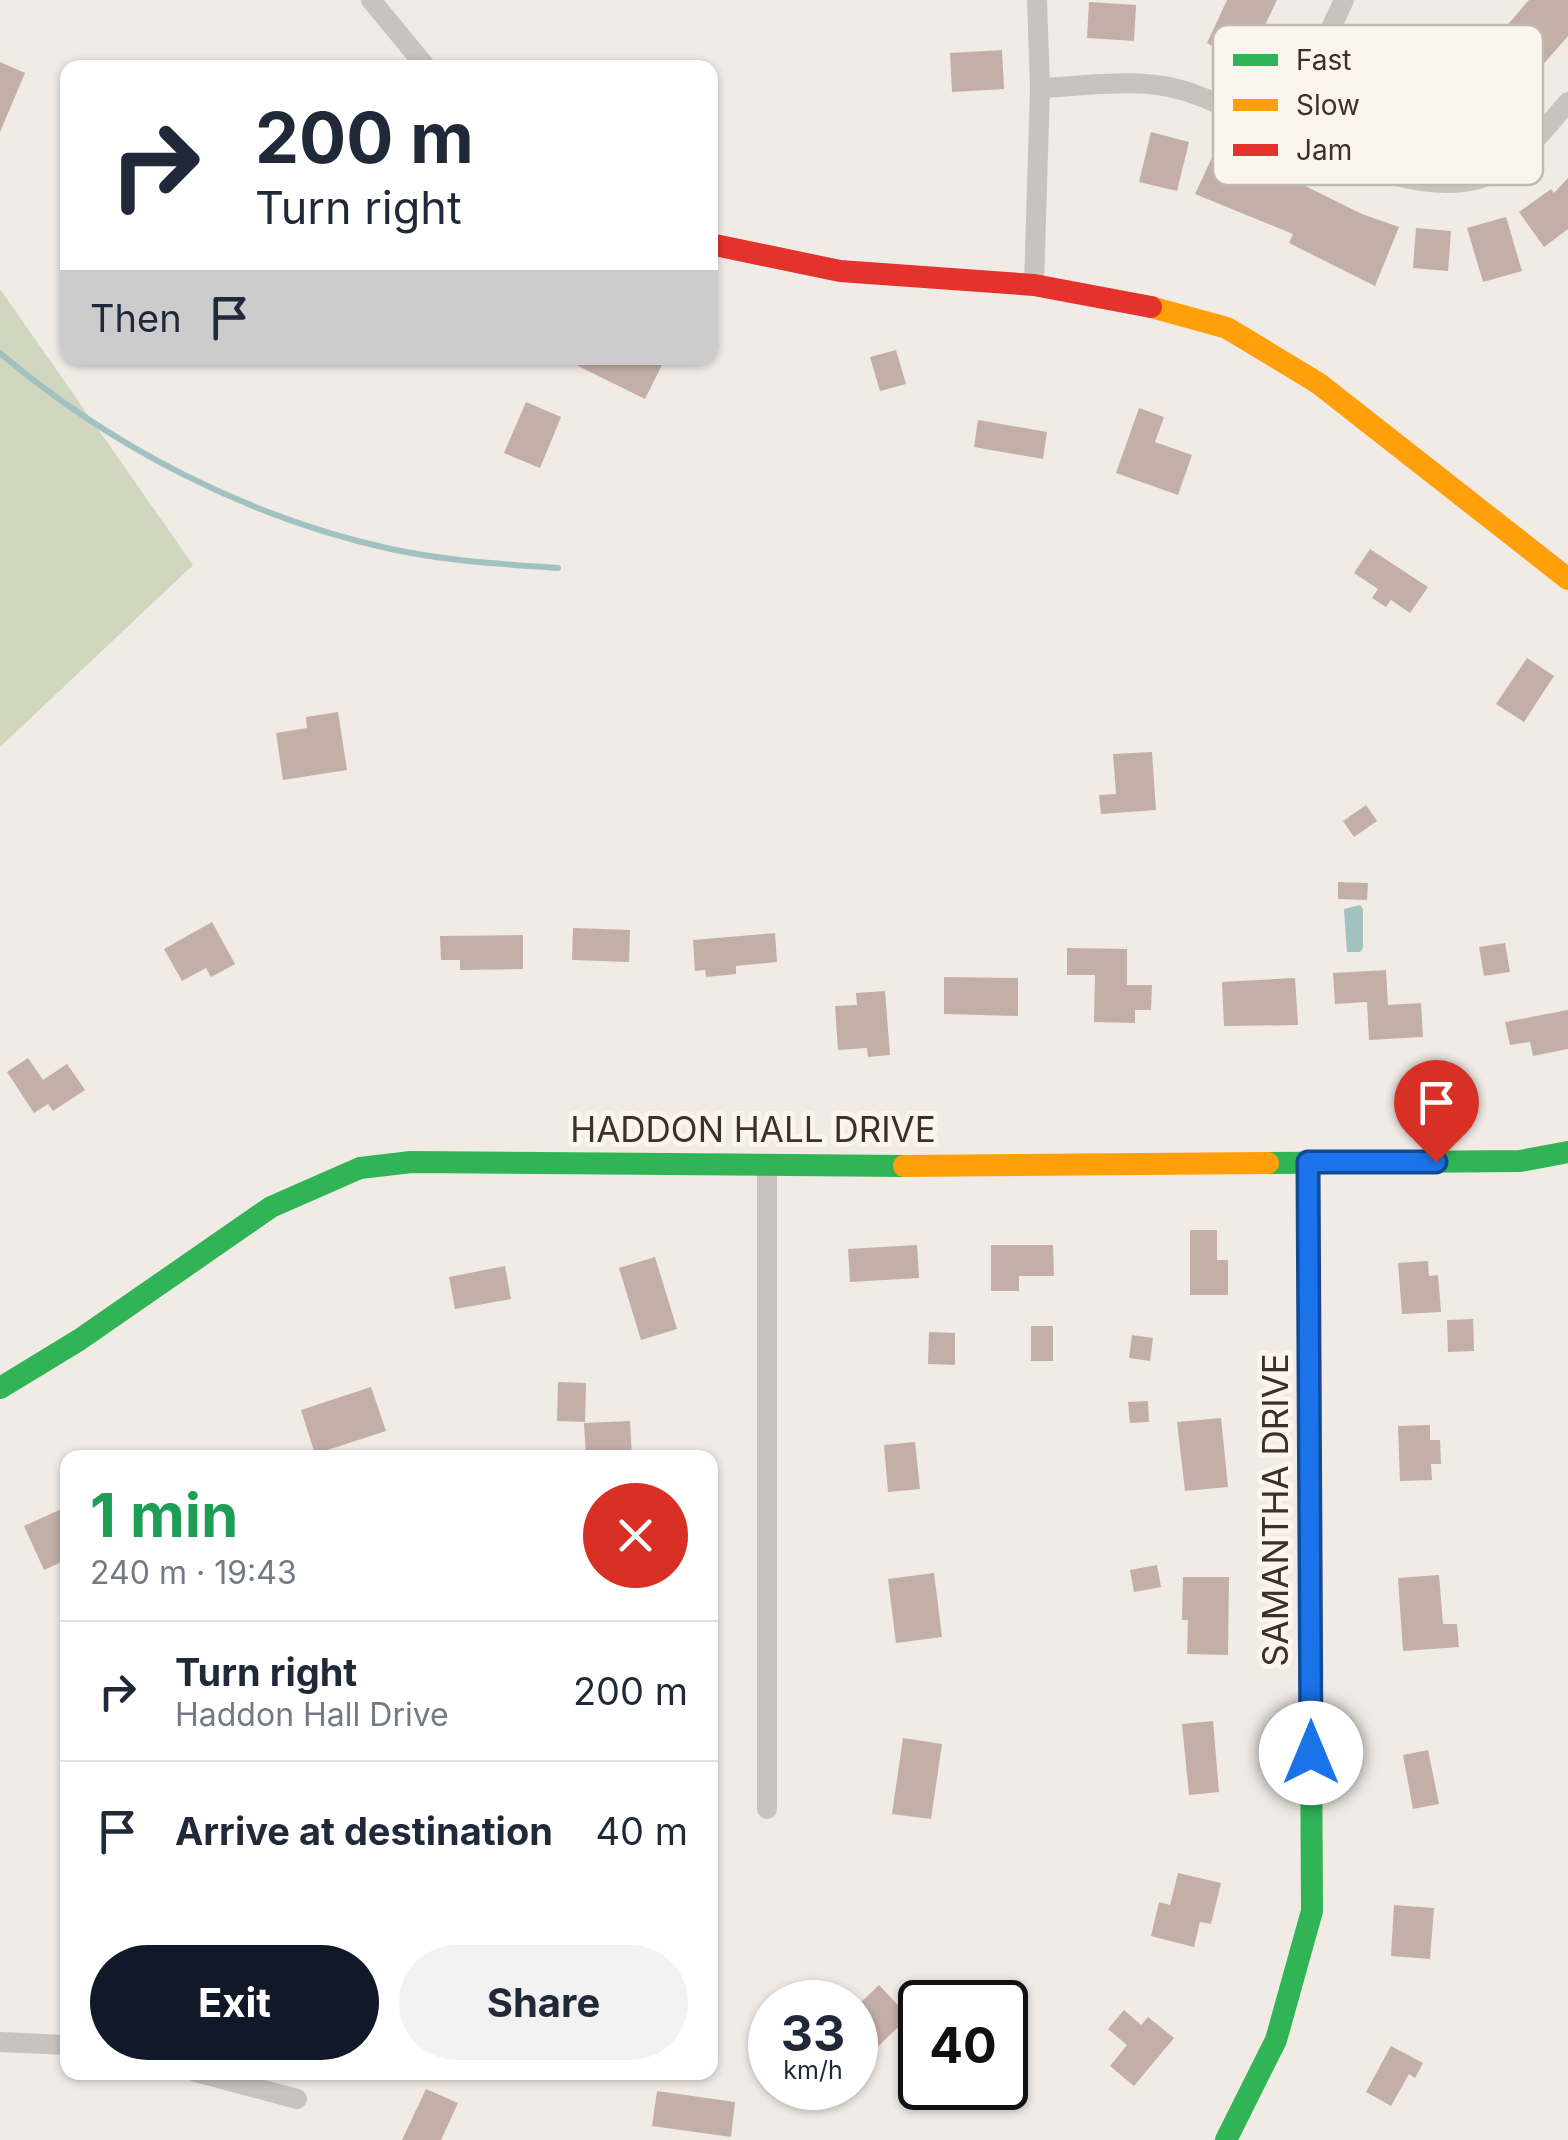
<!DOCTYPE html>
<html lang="en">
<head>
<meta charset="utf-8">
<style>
  body { margin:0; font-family:Inter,sans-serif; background:#f2f2f3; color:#1f2937; height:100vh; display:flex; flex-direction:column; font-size:38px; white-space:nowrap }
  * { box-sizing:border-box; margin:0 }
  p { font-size:32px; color:#747a83 }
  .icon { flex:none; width:55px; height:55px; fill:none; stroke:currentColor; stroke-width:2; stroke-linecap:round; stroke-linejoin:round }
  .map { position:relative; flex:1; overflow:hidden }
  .panel { position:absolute; left:60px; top:1450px; width:658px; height:630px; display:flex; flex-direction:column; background:#fff; border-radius:20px; box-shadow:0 2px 8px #0004 }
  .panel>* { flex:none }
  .hud { position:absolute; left:60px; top:60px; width:658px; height:305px; border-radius:20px; box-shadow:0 2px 8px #0004; background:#fff; color:#1f2937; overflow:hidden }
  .speed { position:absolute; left:748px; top:1980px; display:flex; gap:20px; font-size:50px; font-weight:700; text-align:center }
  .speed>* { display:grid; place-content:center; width:130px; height:130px; border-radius:50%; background:#fff; box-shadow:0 2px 8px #0004; line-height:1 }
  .speed small { font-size:25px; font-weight:400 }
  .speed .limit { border:5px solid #111; border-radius:15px; background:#fff; color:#111 }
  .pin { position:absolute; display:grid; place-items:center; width:85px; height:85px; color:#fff; margin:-102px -42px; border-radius:50% 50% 50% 0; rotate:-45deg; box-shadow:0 0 10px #0007 }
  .pin .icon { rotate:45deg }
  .me { position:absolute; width:110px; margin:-55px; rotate:0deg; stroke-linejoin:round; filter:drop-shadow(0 0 8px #0008) }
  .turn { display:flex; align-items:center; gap:35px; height:210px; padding:0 30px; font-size:45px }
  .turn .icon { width:130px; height:130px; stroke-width:2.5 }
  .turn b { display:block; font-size:70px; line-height:85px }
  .then { display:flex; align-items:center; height:95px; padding:0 30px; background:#0003; gap:20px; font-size:38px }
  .round { display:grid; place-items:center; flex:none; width:105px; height:105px; border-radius:52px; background:#f2f2f3 }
  .headline { display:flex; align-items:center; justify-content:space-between; height:170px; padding:0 30px }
  h1 { font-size:60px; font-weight:700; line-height:75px; color:#1e9e55 }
  .action { display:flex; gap:20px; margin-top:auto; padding:20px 30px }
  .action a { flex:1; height:115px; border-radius:60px; background:#111827; color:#fff; font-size:40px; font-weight:700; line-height:115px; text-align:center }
  .action a+a { background:#f2f2f3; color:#1f2937 }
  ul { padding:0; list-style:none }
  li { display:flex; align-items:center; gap:30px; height:140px; padding:0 30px; border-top:2px solid #e0e1e3 }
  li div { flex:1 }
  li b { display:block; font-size:38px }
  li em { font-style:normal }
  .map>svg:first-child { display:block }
  .green { fill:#d1d6bf }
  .water { fill:#a1c2c1 }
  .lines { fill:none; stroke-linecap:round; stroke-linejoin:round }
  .stream { stroke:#a1c2c1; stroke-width:6 }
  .building { fill:#c3afa7 }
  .street { stroke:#c9c3be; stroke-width:20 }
  .fast { stroke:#30b455; stroke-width:22 }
  .slow { stroke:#ff9f0a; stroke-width:22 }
  .jam { stroke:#e5322d; stroke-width:22 }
  .route-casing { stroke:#114b97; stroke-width:25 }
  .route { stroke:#1a73e8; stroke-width:18 }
  .labels { text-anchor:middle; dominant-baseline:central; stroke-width:10; stroke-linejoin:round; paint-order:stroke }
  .street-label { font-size:35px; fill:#3b302b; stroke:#fbf5ee }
  .key { fill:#fbf5ee; stroke:#c1bab4; stroke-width:2.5 }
  .key-label { font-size:28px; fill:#3b302b }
</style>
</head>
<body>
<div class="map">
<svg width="1568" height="2140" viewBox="0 0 1568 2140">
  <rect width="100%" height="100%" fill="#f0ebe5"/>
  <polygon class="green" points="0,289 193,565 0,747"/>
  <polygon class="water" points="1360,905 1363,909 1363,948 1360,952 1347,952 1344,909"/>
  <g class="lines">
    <path class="stream" d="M0 353C111 447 249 518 391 549 446 561 502 564 558 568"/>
  </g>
  <g class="building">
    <polygon points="1227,0 1277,0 1264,27 1273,31 1256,67 1207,43"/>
    <polygon points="1529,0 1568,0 1568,36 1513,99 1472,66"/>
    <polygon points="1089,2 1136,5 1134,41 1087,38"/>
    <polygon points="1002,50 1004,89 952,92 950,53"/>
    <polygon points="0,62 25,73 0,132"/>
    <polygon points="1151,132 1189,142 1177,191 1139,182"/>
    <polygon points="1217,147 1265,170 1266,166 1300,181 1299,183 1362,214 1399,227 1375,286 1289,243 1293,234 1195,194"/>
    <polygon points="1568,178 1568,229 1544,247 1519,212 1551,189 1554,193"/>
    <polygon points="1506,217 1522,271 1483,282 1467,228"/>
    <polygon points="1416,228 1451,231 1448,271 1413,268"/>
    <polygon points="896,350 906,384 880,391 870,357"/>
    <polygon points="562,358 645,358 662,365 645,399"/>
    <polygon points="526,402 561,417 540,468 504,453"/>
    <polygon points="1139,408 1164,417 1155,442 1192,455 1178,495 1116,473"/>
    <polygon points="978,420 1047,432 1043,459 974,447"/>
    <polygon points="1370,549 1428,587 1410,613 1391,600 1386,607 1372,598 1378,589 1354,573"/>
    <polygon points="1527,658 1554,676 1524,722 1496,704"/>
    <polygon points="338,712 347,770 283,780 276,733 307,728 306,717"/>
    <polygon points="1152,752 1156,810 1101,814 1099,795 1116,794 1113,754"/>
    <polygon points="1366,805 1377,821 1354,837 1343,821"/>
    <polygon points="1338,882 1368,883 1367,900 1338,899"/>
    <polygon points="212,922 235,964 211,977 206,968 182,981 164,949"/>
    <polygon points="573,928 630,930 629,962 572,960"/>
    <polygon points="775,933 777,962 736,966 736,974 706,977 705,970 695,971 693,940"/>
    <polygon points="523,935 523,969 460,970 460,960 441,960 440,936"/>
    <polygon points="1505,943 1510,972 1484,976 1479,947"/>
    <polygon points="1067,948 1127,949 1127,985 1152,985 1151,1010 1135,1010 1135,1023 1094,1022 1095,975 1067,975"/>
    <polygon points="1386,970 1388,1005 1421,1003 1423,1037 1369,1040 1367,1002 1335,1004 1333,973"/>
    <polygon points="944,977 1018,978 1018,1016 944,1014"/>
    <polygon points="1295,978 1298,1025 1224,1026 1222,982"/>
    <polygon points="885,991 890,1055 868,1057 867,1048 838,1050 835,1006 857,1005 856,993"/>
    <polygon points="1568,1010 1568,1049 1533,1056 1530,1042 1510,1045 1505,1022"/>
    <polygon points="28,1058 43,1080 67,1064 85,1090 53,1111 48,1104 34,1113 7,1072"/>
    <polygon points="1190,1230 1217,1230 1217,1260 1228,1260 1228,1295 1190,1295"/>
    <polygon points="917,1245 919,1278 850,1282 848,1249"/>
    <polygon points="991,1245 1053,1245 1054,1276 1019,1276 1019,1291 991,1291"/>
    <polygon points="655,1257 677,1329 641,1340 619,1268"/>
    <polygon points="1428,1261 1429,1276 1438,1275 1441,1312 1402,1314 1398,1263"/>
    <polygon points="505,1266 511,1299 455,1309 449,1277"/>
    <polygon points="1473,1319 1474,1351 1448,1352 1447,1320"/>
    <rect x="1031" y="1326" width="22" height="35"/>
    <polygon points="929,1332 955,1333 955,1365 928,1364"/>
    <polygon points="1132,1335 1153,1338 1150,1361 1129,1358"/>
    <polygon points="558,1382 586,1383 585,1422 557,1421"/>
    <polygon points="371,1387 386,1431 315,1454 301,1410"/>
    <polygon points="1148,1401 1149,1422 1130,1423 1128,1402"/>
    <polygon points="1221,1418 1228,1487 1185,1491 1177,1422"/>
    <polygon points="630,1421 632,1458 586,1458 584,1423"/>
    <polygon points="1430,1425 1430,1440 1440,1440 1441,1464 1431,1464 1432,1480 1400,1481 1398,1426"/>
    <polygon points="915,1442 920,1489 888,1492 884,1445"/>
    <polygon points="68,1506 68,1559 44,1570 24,1526"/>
    <polygon points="1157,1565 1161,1587 1134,1592 1130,1570"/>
    <polygon points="934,1573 942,1637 896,1643 888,1579"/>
    <polygon points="1439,1575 1443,1624 1457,1624 1459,1647 1403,1651 1398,1578"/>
    <polygon points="1183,1577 1229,1577 1228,1655 1187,1654 1188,1620 1182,1620"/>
    <polygon points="1213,1721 1219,1792 1189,1795 1182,1724"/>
    <polygon points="903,1738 942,1744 931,1819 892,1814"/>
    <polygon points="1428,1750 1439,1804 1413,1809 1403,1755"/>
    <polygon points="1178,1873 1221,1883 1211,1924 1200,1922 1194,1947 1151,1936 1159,1902 1170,1905"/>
    <polygon points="1394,1905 1434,1908 1430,1959 1391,1956"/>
    <polygon points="879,1985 909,2017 855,2068 855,2008"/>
    <polygon points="1124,2010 1141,2025 1148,2017 1174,2038 1134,2086 1110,2066 1127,2045 1108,2029"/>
    <polygon points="1391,2046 1423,2063 1415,2078 1409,2074 1391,2106 1366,2092"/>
    <polygon points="426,2089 458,2103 441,2140 402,2140"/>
    <polygon points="657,2091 735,2102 731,2137 652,2126"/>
  </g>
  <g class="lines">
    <g class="street">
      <polyline points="371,0 427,68"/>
      <path d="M1040 88C1087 86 1140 77 1185 91 1266 116 1423 222 1503 168 1529 151 1548 125 1568 102"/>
      <polyline points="1283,131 1344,0"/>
      <polyline points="1034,285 1040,88 1037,0"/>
      <polyline points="767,1809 767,1167"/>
      <polyline points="0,2042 68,2045"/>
      <polyline points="196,2072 297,2099"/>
    </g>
    <g class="fast">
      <polyline points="1268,1163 1520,1161 1568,1152"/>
      <polyline points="0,1388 79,1340 271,1207 360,1168 411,1162 904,1166"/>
      <polyline points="1226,2140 1276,2040 1312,1911 1308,1162"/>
    </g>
    <g class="slow">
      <polyline points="1151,307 1227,328 1318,383 1568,579"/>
      <polyline points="904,1166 1268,1163"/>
    </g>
    <polyline class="jam" points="710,244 840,271 1034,285 1151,307"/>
  </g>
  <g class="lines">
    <defs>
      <polyline id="route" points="1311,1753 1308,1162 1436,1162"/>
    </defs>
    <use href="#route" class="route-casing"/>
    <use href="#route" class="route"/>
  </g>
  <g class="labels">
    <g class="street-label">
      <text x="753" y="1129">HADDON HALL DRIVE</text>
      <text transform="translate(1275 1510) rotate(-90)">SAMANTHA DRIVE</text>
    </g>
  </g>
  <rect x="1213" y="25" width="330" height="160" rx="15" class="key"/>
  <rect x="1233" y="54" width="45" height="12" fill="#30b455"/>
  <rect x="1233" y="99" width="45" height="12" fill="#ff9f0a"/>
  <rect x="1233" y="144" width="45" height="12" fill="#e5322d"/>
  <g class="key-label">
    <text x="1296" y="70">Fast</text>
    <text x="1296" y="115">Slow</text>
    <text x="1296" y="160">Jam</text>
  </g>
</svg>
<div class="speed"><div>33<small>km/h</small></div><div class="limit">40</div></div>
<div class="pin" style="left:1436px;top:1162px;background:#d93025"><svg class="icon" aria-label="arrive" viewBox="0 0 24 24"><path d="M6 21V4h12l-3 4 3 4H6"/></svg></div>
<svg class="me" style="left:1311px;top:1753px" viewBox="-20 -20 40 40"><circle r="19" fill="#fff"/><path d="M0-13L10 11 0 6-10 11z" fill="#1a73e8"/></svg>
<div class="hud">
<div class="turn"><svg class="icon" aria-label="right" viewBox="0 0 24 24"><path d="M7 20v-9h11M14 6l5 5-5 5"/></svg><div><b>200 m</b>Turn right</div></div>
<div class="then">Then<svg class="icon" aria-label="arrive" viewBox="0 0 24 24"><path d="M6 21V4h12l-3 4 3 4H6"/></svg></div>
</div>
<section class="panel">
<div class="headline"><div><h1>1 min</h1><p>240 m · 19:43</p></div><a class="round" style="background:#d93025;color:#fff"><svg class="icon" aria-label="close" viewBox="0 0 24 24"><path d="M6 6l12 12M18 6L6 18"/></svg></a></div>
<ul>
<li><svg class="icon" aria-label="right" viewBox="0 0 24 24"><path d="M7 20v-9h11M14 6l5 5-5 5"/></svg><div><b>Turn right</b><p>Haddon Hall Drive</p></div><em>200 m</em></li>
<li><svg class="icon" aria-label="arrive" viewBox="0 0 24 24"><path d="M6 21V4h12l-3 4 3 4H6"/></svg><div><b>Arrive at destination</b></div><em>40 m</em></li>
</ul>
<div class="action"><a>Exit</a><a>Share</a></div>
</section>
</div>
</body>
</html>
